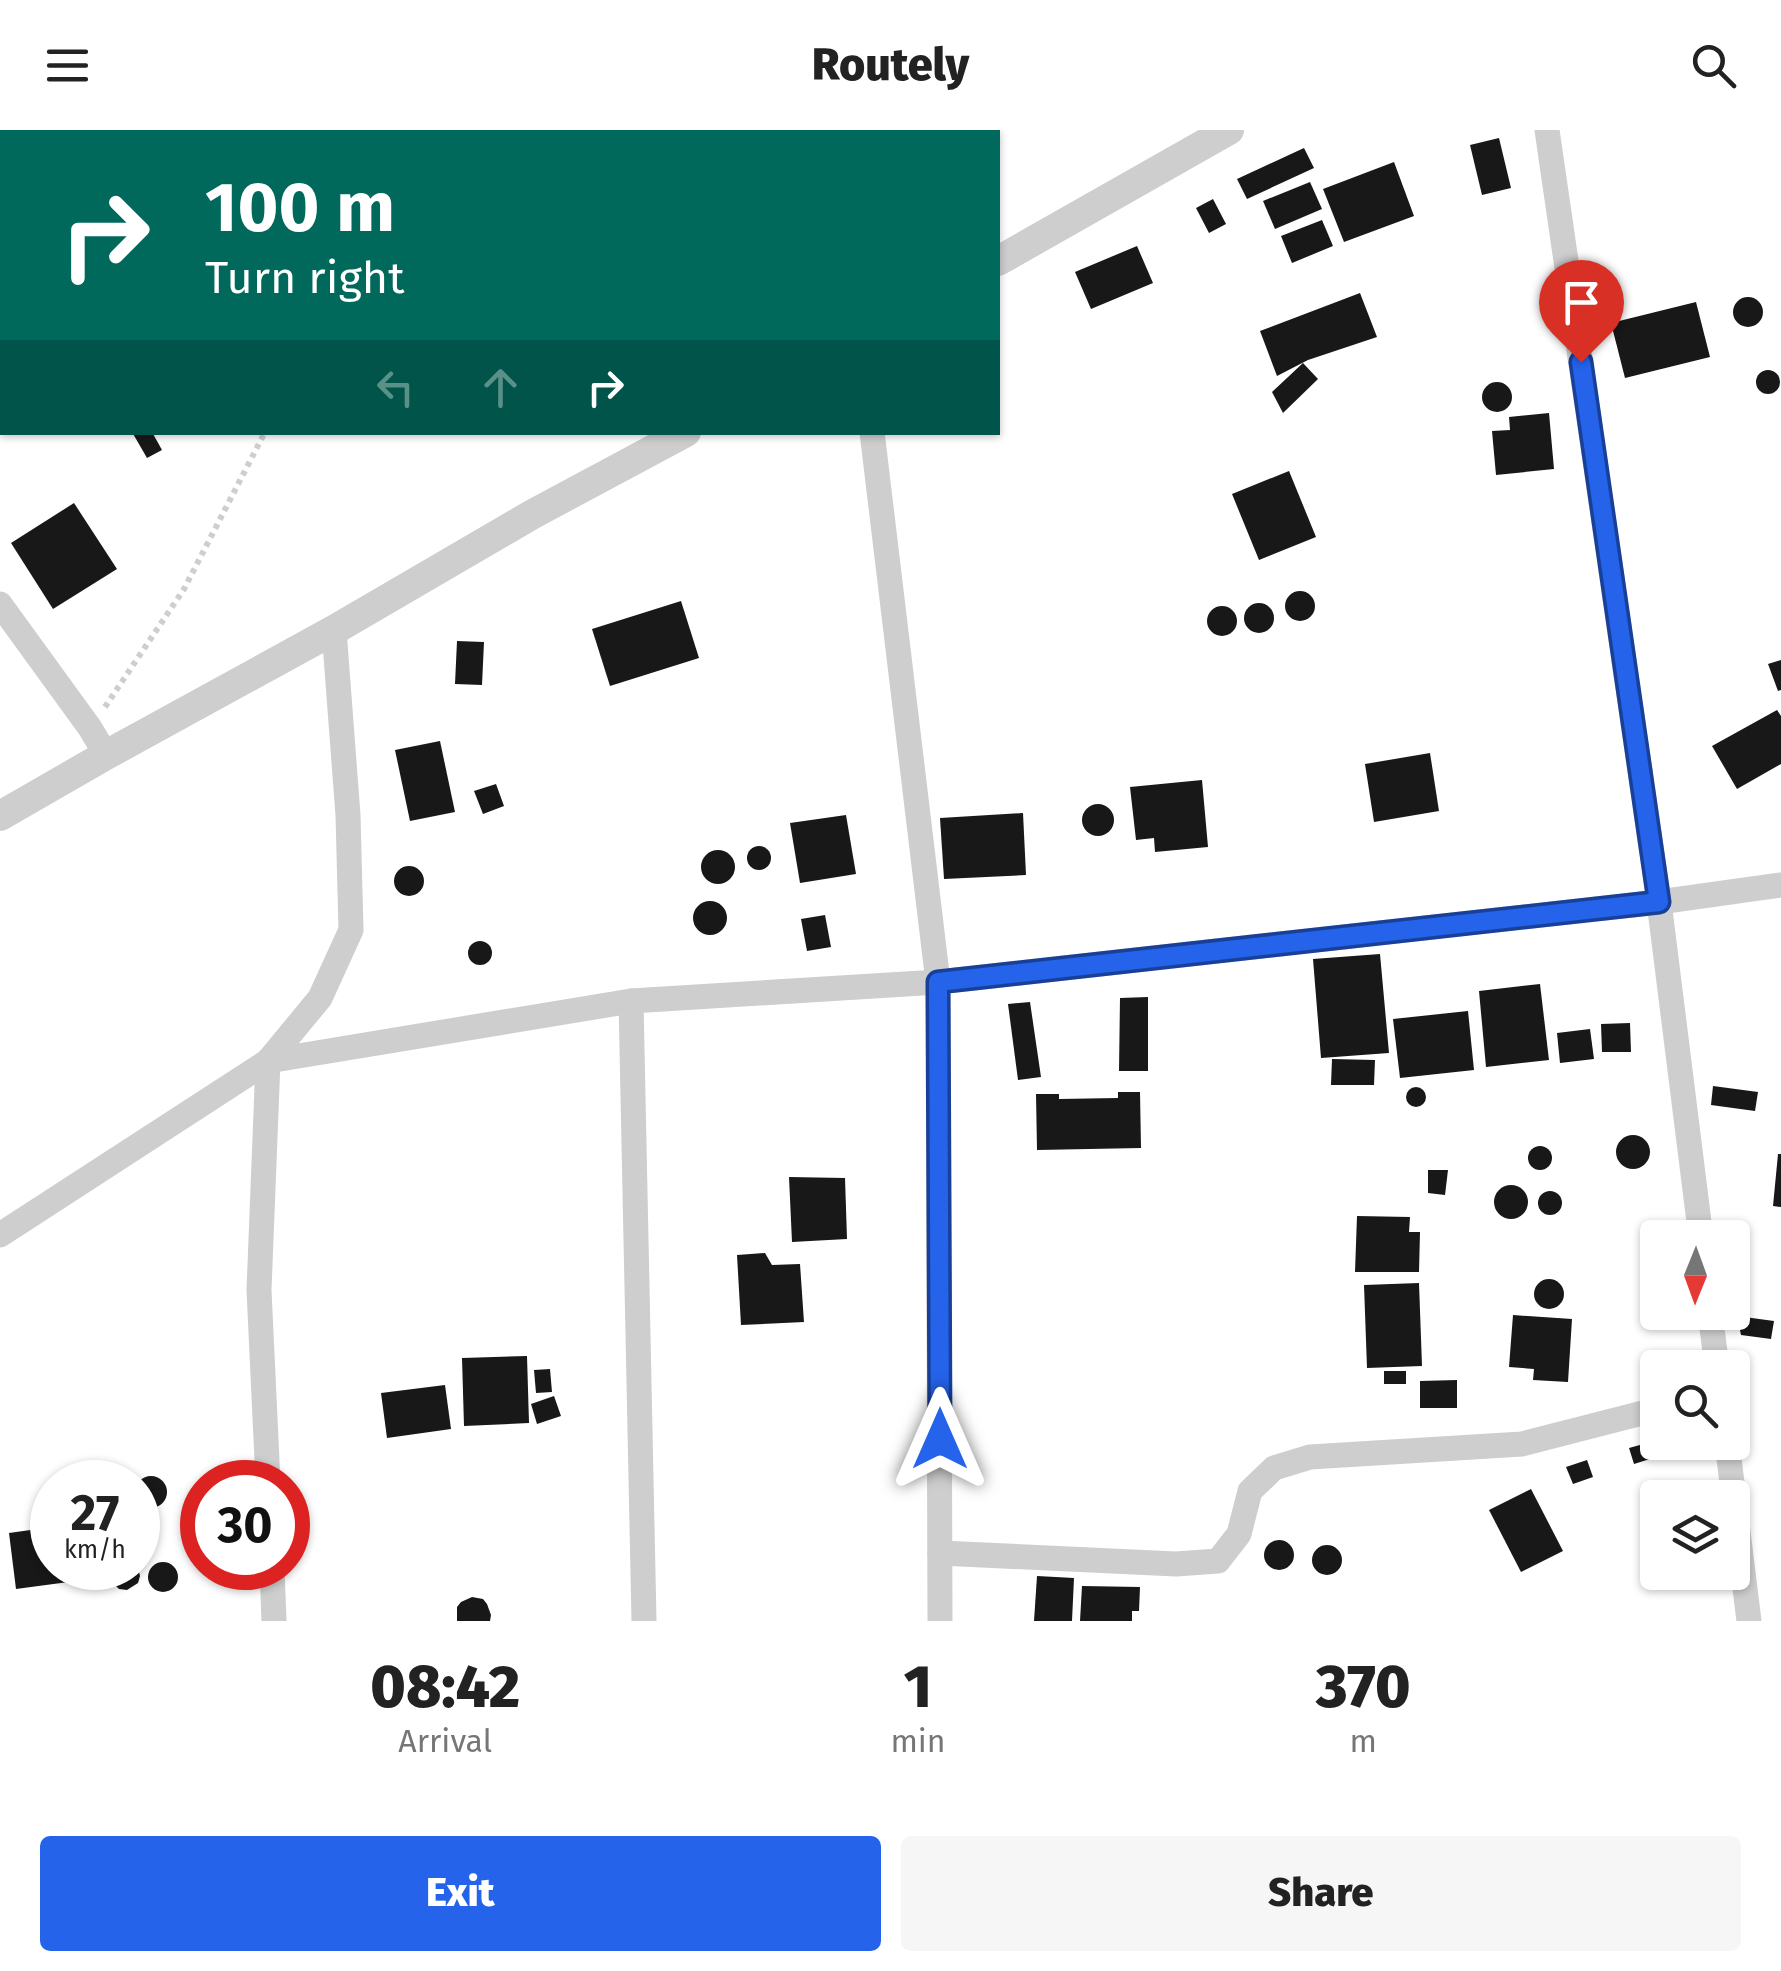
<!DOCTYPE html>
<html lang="en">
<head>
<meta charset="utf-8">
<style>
  body { margin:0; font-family:"Fira Sans",sans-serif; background:#f6f6f6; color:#222; height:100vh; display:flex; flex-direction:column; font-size:38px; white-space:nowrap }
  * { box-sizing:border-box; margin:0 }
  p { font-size:32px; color:#767676 }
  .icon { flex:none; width:55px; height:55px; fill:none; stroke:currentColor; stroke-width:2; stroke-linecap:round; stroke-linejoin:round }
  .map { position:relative; height:1491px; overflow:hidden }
  .sheet { display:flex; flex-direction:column; background:#fff; flex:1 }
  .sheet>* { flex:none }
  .guide { position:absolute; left:0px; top:0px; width:1000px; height:305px; box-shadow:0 2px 8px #0004; background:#00695c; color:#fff; overflow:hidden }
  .needle { width:65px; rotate:181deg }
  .controls { position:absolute; left:1640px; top:1090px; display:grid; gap:20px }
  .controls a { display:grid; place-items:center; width:110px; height:110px; border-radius:10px; background:#fff; box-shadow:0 2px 8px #0004; font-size:50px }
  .speed { position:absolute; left:30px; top:1330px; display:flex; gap:20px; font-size:50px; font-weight:700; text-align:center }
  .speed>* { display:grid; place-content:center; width:130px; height:130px; border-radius:50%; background:#fff; box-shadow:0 2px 8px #0004; line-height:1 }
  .speed small { font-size:25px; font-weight:400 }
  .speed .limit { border:15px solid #d22; background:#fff; color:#111 }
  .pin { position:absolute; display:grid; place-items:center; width:85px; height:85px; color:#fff; margin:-102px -42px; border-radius:50% 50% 50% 0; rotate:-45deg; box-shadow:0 0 10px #0007 }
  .pin .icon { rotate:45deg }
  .me { position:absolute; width:110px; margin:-55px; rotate:0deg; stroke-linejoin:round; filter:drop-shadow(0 0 8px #0008) }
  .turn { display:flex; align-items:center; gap:35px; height:210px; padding:0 40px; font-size:45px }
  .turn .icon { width:130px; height:130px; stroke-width:2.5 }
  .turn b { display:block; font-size:70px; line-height:85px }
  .lanes { display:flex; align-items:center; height:95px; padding:0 40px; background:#0003; justify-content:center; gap:50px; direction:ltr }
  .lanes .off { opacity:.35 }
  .eta { display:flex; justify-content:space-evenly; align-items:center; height:170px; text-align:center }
  .eta b { font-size:60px; font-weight:800; line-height:70px }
  .primary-button { display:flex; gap:20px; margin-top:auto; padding:20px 40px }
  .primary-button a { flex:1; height:115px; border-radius:10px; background:#2563eb; color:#fff; font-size:40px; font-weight:800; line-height:115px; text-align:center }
  .primary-button a+a { background:#f6f6f6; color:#222 }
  header { display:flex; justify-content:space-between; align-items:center; height:130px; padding:0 40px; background:#fff; font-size:45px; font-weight:800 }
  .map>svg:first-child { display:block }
  .building { fill:#181818 }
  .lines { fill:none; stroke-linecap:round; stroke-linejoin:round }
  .path { stroke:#cecece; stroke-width:6; stroke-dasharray:5 5; stroke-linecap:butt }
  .service { stroke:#cecece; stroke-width:12 }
  .minor { stroke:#cecece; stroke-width:25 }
  .tertiary { stroke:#cecece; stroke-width:30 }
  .route-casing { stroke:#184099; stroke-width:25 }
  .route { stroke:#2563eb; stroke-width:18 }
</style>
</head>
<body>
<header><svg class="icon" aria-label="menu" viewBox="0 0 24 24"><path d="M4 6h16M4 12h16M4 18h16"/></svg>Routely<svg class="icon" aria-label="search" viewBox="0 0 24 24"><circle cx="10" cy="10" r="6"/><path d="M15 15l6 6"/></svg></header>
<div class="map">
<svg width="1781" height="1491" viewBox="0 0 1781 1491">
  <rect width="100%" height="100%" fill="#fff"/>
  <g class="building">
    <polygon points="1499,8 1511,58 1482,65 1470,15"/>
    <polygon points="1304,18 1314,38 1247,69 1237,49"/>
    <polygon points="1394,32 1414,86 1344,112 1323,59"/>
    <polygon points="1310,52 1322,79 1275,99 1263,71"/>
    <polygon points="1213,69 1226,94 1209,103 1196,78"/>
    <polygon points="1322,90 1333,116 1292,133 1281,106"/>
    <polygon points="1137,116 1153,153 1091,179 1075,142"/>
    <polygon points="1360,163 1377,207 1308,230 1277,246 1260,201"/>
    <circle cx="1748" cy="182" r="15"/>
    <polygon points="1696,172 1710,227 1625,248 1611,193"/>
    <polygon points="1303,233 1318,249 1283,283 1272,262"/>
    <circle cx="1768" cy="252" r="12"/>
    <circle cx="1497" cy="267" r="15"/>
    <polygon points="1549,283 1554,339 1496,345 1492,301 1510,300 1509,287"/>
    <polygon points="132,302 152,302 162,320 147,328"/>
    <polygon points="1289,341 1316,407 1259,430 1232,364"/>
    <polygon points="74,373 117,439 53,479 11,413"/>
    <circle cx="1300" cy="476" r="15"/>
    <polygon points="681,471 699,528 610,556 592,499"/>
    <circle cx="1259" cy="488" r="15"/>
    <circle cx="1222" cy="491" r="15"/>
    <polygon points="457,511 484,512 482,555 455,554"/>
    <polygon points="1781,530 1781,560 1778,561 1768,534"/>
    <polygon points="1777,580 1781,586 1781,634 1737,659 1712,616"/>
    <polygon points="440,611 455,682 410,691 395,620"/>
    <polygon points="1430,623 1439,681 1374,692 1365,634"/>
    <polygon points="1202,650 1208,717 1155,722 1154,708 1136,710 1130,657"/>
    <polygon points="496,654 504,676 483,684 474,661"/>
    <circle cx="1098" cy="690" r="16"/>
    <polygon points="1023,683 1026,745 944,749 940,688"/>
    <polygon points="846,685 856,744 800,753 790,693"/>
    <circle cx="759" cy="728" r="12"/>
    <circle cx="718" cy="737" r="17"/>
    <circle cx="409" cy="751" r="15"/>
    <circle cx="710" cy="788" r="17"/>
    <polygon points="825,785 831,817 807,821 801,789"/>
    <circle cx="480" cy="823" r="12"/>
    <polygon points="1380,824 1389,923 1321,928 1313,829"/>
    <polygon points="1540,854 1549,930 1486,937 1479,861"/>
    <polygon points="1148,867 1148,941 1119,941 1120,868"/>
    <polygon points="1030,872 1041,947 1018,950 1008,874"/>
    <polygon points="1468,881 1474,940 1400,948 1393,889"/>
    <polygon points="1630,893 1631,922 1602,922 1601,894"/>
    <polygon points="1590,899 1594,929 1560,933 1557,903"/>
    <polygon points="1332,929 1375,930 1374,955 1331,955"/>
    <polygon points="1713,956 1758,962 1755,981 1711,975"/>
    <circle cx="1416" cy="967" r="10"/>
    <polygon points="1118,962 1140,962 1141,1018 1037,1020 1036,964 1059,964 1059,969 1118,968"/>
    <circle cx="1633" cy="1022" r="17"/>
    <circle cx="1540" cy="1028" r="12"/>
    <polygon points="1778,1024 1781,1024 1781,1077 1773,1076"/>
    <polygon points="1428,1040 1448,1040 1445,1065 1428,1063"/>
    <polygon points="789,1047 845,1048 847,1109 792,1112"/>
    <circle cx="1511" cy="1072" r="17"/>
    <circle cx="1550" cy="1073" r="12"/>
    <polygon points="1357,1086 1410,1087 1409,1102 1420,1102 1419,1142 1355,1142"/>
    <polygon points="765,1123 772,1135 800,1134 804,1192 741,1195 737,1125"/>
    <circle cx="1549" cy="1164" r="15"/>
    <polygon points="1419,1153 1422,1236 1367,1238 1364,1155"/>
    <polygon points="1513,1185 1572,1189 1568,1252 1533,1250 1534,1239 1509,1237"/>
    <polygon points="1737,1186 1774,1191 1771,1209 1741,1205"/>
    <polygon points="527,1226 529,1293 464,1296 462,1228"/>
    <polygon points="550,1239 552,1262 536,1263 534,1240"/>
    <rect x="1384" y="1241" width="22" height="13"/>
    <polygon points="1457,1250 1457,1278 1420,1278 1420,1251"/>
    <polygon points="445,1255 451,1299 387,1308 381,1263"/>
    <polygon points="554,1266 561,1286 537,1294 531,1274"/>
    <polygon points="1658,1310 1658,1312 1662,1312 1666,1324 1634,1334 1629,1318"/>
    <polygon points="1587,1330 1593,1347 1573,1354 1566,1337"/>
    <circle cx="151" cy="1362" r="16"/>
    <polygon points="1531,1359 1563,1421 1521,1442 1489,1380"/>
    <polygon points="52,1397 52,1438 74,1438 76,1451 16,1459 9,1403"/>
    <circle cx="1279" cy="1425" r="15"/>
    <circle cx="1327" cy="1430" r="15"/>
    <circle cx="163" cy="1447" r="15"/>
    <polygon points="112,1438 138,1438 140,1446 138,1453 127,1460 119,1459 110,1450"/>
    <polygon points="1037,1446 1074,1448 1072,1491 1034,1491"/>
    <polygon points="1082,1456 1140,1457 1139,1481 1132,1481 1132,1491 1080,1491"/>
    <polygon points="472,1467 483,1469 487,1474 491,1485 490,1491 457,1491 457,1477 461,1472"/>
  </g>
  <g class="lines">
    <g class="path">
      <polyline points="0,231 2,230"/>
      <polyline points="105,577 184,459 265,302"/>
    </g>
    <polyline class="service" points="600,2 603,0"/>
    <g class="minor">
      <polyline points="454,0 460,2"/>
      <polyline points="1547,0 1659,772 1701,1108"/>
      <polyline points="872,302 938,852 940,1491"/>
      <polyline points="0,474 90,598 106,625"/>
      <polyline points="631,871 644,1491"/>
      <polyline points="0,1105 268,931 631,871 938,852 1659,772 1781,755"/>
      <polyline points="1710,1182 1717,1238"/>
      <polyline points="1727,1312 1749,1491"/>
      <polyline points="268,1352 259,1160 268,931 320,868 351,800 348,685 334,500"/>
      <polyline points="940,1423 1176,1434 1218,1431 1239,1404 1250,1361 1274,1338 1310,1327 1522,1314 1658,1279"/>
      <polyline points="272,1438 274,1491"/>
    </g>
    <g class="tertiary">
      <polyline points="998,131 1229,0"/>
      <polyline points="0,686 106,625 334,500 533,384 686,302"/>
    </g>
  </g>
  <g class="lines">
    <defs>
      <polyline id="route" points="940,1309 938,852 1659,772 1581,232"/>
    </defs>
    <use href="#route" class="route-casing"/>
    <use href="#route" class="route"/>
  </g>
</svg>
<div class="controls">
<a><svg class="needle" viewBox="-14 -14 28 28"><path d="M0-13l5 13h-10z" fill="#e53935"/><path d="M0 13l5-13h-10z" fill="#767676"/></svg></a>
<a><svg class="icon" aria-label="search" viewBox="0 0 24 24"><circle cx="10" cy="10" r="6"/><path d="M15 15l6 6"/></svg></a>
<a><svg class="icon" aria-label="layers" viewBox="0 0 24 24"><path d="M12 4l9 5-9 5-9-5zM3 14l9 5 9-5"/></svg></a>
</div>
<div class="speed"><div>27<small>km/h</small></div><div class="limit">30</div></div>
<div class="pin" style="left:1581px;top:232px;background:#d93025"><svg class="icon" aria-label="arrive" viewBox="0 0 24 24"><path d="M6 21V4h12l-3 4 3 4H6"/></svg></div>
<svg class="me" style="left:940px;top:1309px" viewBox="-20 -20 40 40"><path d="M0-17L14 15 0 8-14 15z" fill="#2563eb" stroke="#fff" stroke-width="4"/></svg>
<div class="guide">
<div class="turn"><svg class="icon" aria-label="right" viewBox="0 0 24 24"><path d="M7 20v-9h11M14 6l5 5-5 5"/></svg><div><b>100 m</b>Turn right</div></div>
<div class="lanes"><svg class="icon off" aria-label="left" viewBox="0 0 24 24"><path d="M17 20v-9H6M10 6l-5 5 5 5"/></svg><svg class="icon off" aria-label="ahead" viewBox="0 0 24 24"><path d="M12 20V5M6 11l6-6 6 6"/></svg><svg class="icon" aria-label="right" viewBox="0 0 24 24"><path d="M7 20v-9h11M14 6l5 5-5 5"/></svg></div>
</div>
</div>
<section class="sheet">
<div class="eta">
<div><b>08:42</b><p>Arrival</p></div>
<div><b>1</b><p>min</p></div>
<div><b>370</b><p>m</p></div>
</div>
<div class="primary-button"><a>Exit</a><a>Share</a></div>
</section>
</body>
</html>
